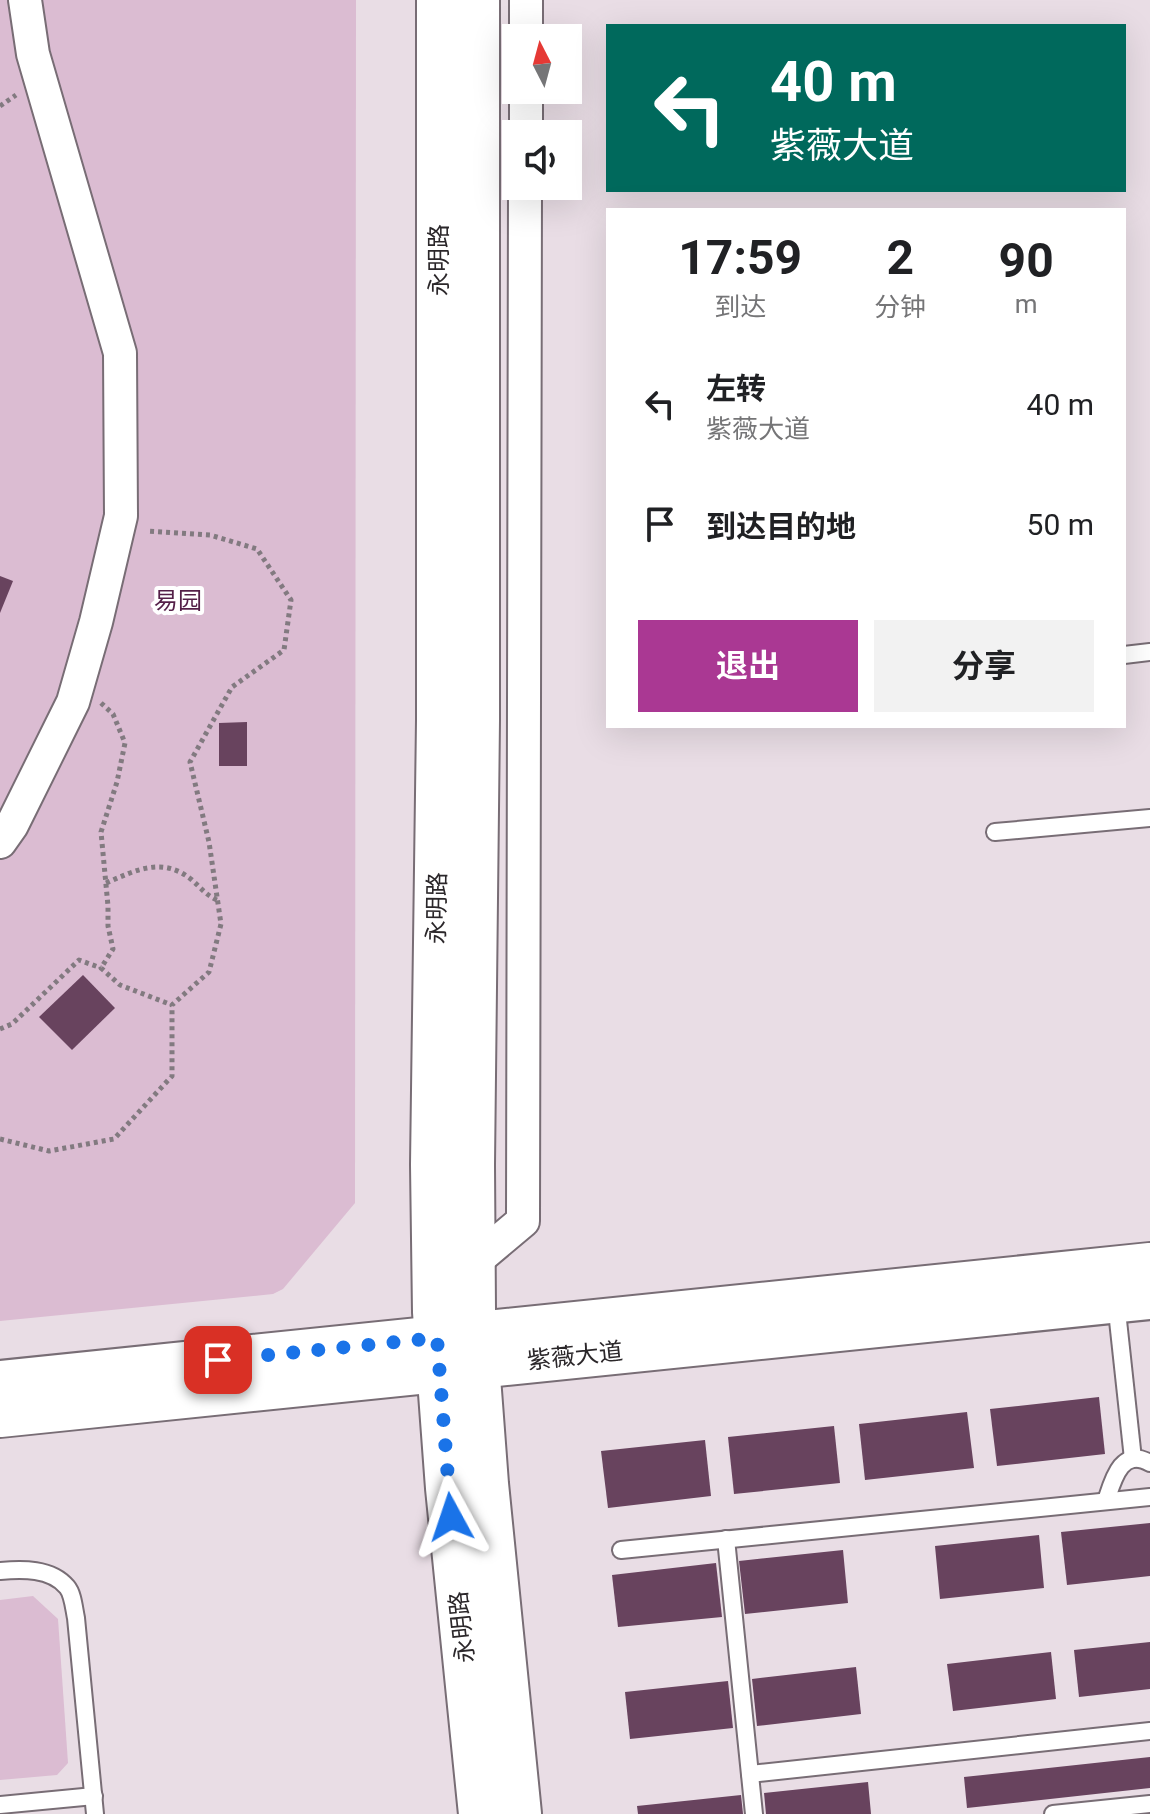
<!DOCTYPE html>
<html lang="zh">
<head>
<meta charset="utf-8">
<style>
  body { margin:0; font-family:Roboto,"Noto Sans SC",sans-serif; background:#f2f2f2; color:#202124; height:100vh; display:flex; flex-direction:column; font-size:30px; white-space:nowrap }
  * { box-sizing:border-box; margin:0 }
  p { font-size:26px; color:#757577 }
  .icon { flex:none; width:44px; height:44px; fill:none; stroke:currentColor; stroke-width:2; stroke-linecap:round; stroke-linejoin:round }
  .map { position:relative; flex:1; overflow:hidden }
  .drawer { position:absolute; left:606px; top:208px; width:520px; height:520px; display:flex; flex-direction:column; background:#fff; border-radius:0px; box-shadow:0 8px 32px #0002 }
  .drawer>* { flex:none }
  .guide { position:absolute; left:606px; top:24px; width:520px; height:168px; border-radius:0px; box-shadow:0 8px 32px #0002; background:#00695c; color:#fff; overflow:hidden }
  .needle { width:52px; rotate:354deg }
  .tools { position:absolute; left:502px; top:24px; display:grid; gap:16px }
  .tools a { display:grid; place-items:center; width:80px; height:80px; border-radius:0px; background:#fff; box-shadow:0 8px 32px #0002; font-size:40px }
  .pin { position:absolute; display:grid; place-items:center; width:68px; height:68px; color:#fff; margin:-34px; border-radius:16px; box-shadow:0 4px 12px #0006 }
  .me { position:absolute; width:88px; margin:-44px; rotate:355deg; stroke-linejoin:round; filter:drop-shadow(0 0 6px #0008) }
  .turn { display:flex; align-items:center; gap:28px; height:168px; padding:0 32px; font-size:36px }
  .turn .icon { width:104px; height:104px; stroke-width:2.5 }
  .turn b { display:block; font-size:56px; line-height:68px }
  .eta { display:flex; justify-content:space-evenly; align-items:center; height:136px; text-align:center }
  .eta b { font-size:48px; font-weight:700; line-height:56px }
  .button { display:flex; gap:16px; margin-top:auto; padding:16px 32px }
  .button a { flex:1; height:92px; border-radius:0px; background:#aa3893; color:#fff; font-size:32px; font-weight:700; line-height:92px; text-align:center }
  .button a+a { background:#f2f2f2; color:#202124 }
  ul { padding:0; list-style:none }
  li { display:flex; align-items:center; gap:24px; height:120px; padding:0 32px }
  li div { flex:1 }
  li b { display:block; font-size:30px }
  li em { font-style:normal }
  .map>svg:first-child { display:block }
  .green { fill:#dbbcd2 }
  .building { fill:#68435e }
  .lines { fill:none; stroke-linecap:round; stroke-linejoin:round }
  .lane-casing { stroke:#786d75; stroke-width:20 }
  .street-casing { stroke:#786d75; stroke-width:36 }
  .secondary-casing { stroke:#786d75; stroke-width:48 }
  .path { stroke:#827a80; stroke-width:5; stroke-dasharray:4 4; stroke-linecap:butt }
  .lane { stroke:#fff; stroke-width:16 }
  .street { stroke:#fff; stroke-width:32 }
  .secondary { stroke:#fff; stroke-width:44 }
  .route { stroke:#1a73e8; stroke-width:14; stroke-dasharray:0 25.2 }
  .labels { text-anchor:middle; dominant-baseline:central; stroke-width:8; stroke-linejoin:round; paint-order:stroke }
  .street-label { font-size:24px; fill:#2b272a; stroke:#fff }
  .park-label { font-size:24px; fill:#541f48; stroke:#fff }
</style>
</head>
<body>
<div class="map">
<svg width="1150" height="1814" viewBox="0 0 1150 1814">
  <rect width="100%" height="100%" fill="#e9dde5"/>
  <g class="green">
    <polygon points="0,0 356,0 355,1203 283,1289 273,1294 0,1321"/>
    <polygon points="33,1596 58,1619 68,1763 57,1775 0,1780 0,1600"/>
  </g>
  <g class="building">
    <polygon points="0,576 13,581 0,613"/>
    <polygon points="247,722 247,766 219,766 219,723"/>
    <polygon points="83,975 115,1008 72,1050 39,1017"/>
    <polygon points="1099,1397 1105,1454 997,1466 990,1409"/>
    <polygon points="967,1412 974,1468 865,1480 859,1424"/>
    <polygon points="834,1426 840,1483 734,1494 728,1437"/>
    <polygon points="705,1440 711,1496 608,1508 601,1451"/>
    <polygon points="1150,1523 1150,1576 1067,1585 1061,1532"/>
    <polygon points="1039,1535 1044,1588 940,1599 935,1546"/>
    <polygon points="843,1550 848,1603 745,1614 739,1561"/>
    <polygon points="716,1563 722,1617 618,1627 612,1575"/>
    <polygon points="1150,1642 1150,1689 1079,1697 1074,1650"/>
    <polygon points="1051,1652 1056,1699 953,1711 947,1664"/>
    <polygon points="856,1667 861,1714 757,1726 752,1679"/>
    <polygon points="728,1681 733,1728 630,1739 625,1692"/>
    <polygon points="1150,1757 1150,1788 967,1808 964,1777"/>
    <polygon points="868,1782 871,1814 766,1814 764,1793"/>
    <polygon points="741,1795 743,1814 638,1814 637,1806"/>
  </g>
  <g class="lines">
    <defs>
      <g id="lane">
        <polyline points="1124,655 1150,652"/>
        <polyline points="995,832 1150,818"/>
        <polyline points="1116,1302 1133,1459"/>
        <path d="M1106 1501C1113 1480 1121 1447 1150 1463"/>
        <polyline points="726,1539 754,1814"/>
        <polyline points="621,1550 1150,1497"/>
        <path d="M0 1571C22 1569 51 1568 67 1587 73 1594 74 1609 76 1618L95 1814"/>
        <polyline points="750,1774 1150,1731"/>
        <polyline points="0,1805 94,1796"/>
        <polyline points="1053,1814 1150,1804"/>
      </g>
      <g id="street">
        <polyline points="526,38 526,0"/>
        <polyline points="526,134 526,90"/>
        <polyline points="0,842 12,825 73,702 96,622 121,516 120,353 33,54 25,0"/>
        <polyline points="473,1263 523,1221 525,186"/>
      </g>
      <g id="secondary">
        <polyline points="439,0 439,720 433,1165 435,1312 448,1488 481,1814"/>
        <polyline points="477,0 477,720 472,1165 473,1311 486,1484 519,1814"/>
        <polyline points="0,1383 1150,1265"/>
        <polyline points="0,1415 1150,1297"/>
      </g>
    </defs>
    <use href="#lane" class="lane-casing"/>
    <use href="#street" class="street-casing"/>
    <use href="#secondary" class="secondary-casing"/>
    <g class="path">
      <polyline points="0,106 16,95"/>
      <polyline points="101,703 113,714 125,743 117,782 101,832 108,906 108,926 113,949 101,968 120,985 172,1005"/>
      <path d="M106 883C136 870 163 856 192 880 201 888 206 895 217 900"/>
      <polyline points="0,1029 12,1024 79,960 101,968"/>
      <polyline points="0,1139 49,1151 114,1139 172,1076 172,1005 209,972 221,924 209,842 190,762 232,687 284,650 291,600 257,549 210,535 147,531"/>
    </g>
    <use href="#lane" class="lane"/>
    <use href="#street" class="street"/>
    <use href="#secondary" class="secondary"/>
  </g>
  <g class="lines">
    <polyline class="route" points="218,1360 437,1338 451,1517"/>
  </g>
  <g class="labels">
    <g class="street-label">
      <text transform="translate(439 260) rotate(-90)">永明路</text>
      <text transform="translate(437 908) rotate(-89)">永明路</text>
      <text transform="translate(575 1356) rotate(-6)">紫薇大道</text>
      <text transform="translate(462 1627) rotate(-96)">永明路</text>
    </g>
    <g class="park-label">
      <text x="178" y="601">易园</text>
    </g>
  </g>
</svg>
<div class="tools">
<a><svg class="needle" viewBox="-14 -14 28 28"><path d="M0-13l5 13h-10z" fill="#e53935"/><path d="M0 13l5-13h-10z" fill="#757577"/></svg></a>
<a><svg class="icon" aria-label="sound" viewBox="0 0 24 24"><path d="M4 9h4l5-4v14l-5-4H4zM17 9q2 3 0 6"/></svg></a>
</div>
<div class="pin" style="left:218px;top:1360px;background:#d93025"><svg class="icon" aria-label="arrive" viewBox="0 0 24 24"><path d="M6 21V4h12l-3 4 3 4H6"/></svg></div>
<svg class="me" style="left:451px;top:1517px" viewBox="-20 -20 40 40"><path d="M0-17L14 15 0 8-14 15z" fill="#1a73e8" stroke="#fff" stroke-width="4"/></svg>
<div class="guide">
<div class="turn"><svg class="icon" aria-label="left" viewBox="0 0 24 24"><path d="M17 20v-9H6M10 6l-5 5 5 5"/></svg><div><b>40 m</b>紫薇大道</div></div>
</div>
<section class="drawer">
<div class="eta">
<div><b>17:59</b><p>到达</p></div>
<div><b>2</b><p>分钟</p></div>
<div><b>90</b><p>m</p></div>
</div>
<ul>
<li><svg class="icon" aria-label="left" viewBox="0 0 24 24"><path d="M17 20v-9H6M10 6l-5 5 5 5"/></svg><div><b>左转</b><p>紫薇大道</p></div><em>40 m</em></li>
<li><svg class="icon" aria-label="arrive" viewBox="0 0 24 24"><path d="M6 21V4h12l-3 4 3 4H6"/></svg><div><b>到达目的地</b></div><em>50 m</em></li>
</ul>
<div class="button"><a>退出</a><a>分享</a></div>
</section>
</div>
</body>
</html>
